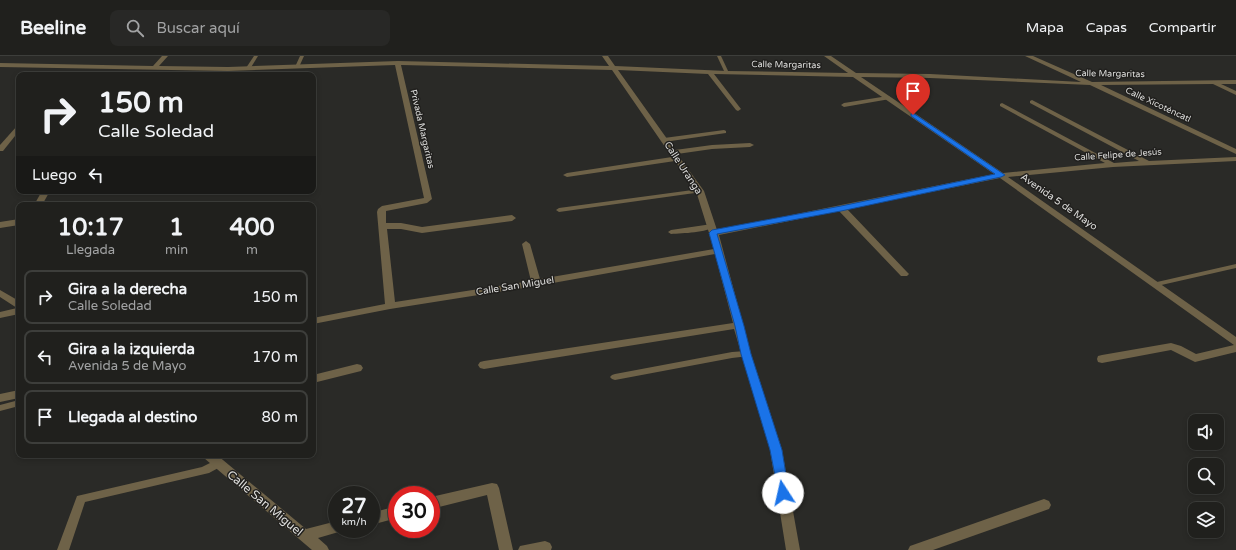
<!DOCTYPE html>
<html lang="es">
<head>
<meta charset="utf-8">
<style>
  body { margin:0; font-family:"Varela Round",sans-serif; background:#282826; color:#f1f3f6; height:100vh; display:flex; flex-direction:column; font-size:15px; white-space:nowrap }
  * { box-sizing:border-box; margin:0 }
  p { font-size:13px; color:#a2a3a4 }
  .icon { flex:none; width:22px; height:22px; fill:none; stroke:currentColor; stroke-width:2; stroke-linecap:round; stroke-linejoin:round }
  .map { position:relative; flex:1; overflow:hidden }
  .panel { position:absolute; left:16px; top:146px; width:300px; height:256px; display:flex; flex-direction:column; background:#20201d; border-radius:8px; box-shadow:0 2px 6px #0003,0 0 0 1px #3d3e3b }
  .panel>* { flex:none }
  .top-card { position:absolute; left:16px; top:16px; width:300px; height:122px; border-radius:8px; box-shadow:0 2px 6px #0003,0 0 0 1px #3d3e3b; background:#20201d; color:#f1f3f6; overflow:hidden }
  .controls { position:absolute; left:1188px; top:358px; display:grid; gap:8px }
  .controls a { display:grid; place-items:center; width:36px; height:36px; border-radius:8px; background:#20201d; box-shadow:0 2px 6px #0003,0 0 0 1px #3d3e3b; font-size:20px }
  .speed { position:absolute; left:328px; top:430px; display:flex; gap:8px; font-size:20px; font-weight:700; text-align:center }
  .speed>* { display:grid; place-content:center; width:52px; height:52px; border-radius:50%; background:#20201d; box-shadow:0 2px 6px #0003,0 0 0 1px #3d3e3b; line-height:1 }
  .speed small { font-size:10px; font-weight:400 }
  .speed .limit { border:6px solid #d22; background:#fff; color:#111 }
  .pin { position:absolute; display:grid; place-items:center; width:34px; height:34px; color:#fff; margin:-41px -17px; border-radius:50% 50% 50% 0; rotate:-45deg; box-shadow:0 0 4px #0007 }
  .pin .icon { rotate:45deg }
  .me { position:absolute; width:44px; margin:-22px; rotate:350deg; stroke-linejoin:round; filter:drop-shadow(0 0 3px #0008) }
  .turn { display:flex; align-items:center; gap:14px; height:84px; padding:0 16px; font-size:18px }
  .turn .icon { width:52px; height:52px; stroke-width:2.5 }
  .turn b { display:block; font-size:28px; line-height:34px }
  .then { display:flex; align-items:center; height:38px; padding:0 16px; background:#0003; gap:8px; font-size:15px }
  .eta { display:flex; justify-content:space-evenly; align-items:center; height:68px; text-align:center }
  .eta b { font-size:24px; font-weight:800; line-height:28px }
  ul { padding:0; list-style:none }
  li { display:flex; align-items:center; gap:12px; height:54px; margin:0 8px 6px; padding:0 8px; border:2px solid #3d3e3b; border-radius:8px }
  li div { flex:1 }
  li b { display:block; font-size:15px }
  li em { font-style:normal }
  header { display:flex; align-items:center; gap:24px; box-sizing:border-box; height:56px; padding:0 20px; background:#20201d; border-bottom:1px solid #3d3e3b }
  header strong { font-size:19px }
  nav { display:flex; gap:22px; margin-inline-start:auto; font-size:14px }
  .search { width:280px; height:36px; background:#282826; display:flex; align-items:center; gap:10px; box-sizing:border-box; padding:0 14px; border-radius:8px; color:#a2a3a4; font-size:15px }
  .map>svg:first-child { display:block }
  .lines { fill:none; stroke-linecap:round; stroke-linejoin:round }
  .lane { fill:#6e6248; fill-rule:evenodd }
  .street { fill:#6e6248; fill-rule:evenodd }
  .route { fill:#1a73e8; stroke:#114b97 }
  .labels { text-anchor:middle; dominant-baseline:central; stroke-width:3; stroke-linejoin:round; paint-order:stroke }
  .far-street-label { font-size:9px; fill:#dddddb; stroke:#21201e }
  .street-label { font-size:10px; fill:#dddddb; stroke:#21201e }
  .near-street-label { font-size:12px; fill:#dddddb; stroke:#21201e }
</style>
</head>
<body>
<header>
<strong>Beeline</strong>
<div class="search"><svg class="icon" aria-label="search" viewBox="0 0 24 24"><circle cx="10" cy="10" r="6"/><path d="M15 15l6 6"/></svg>Buscar aquí</div>
<nav><a>Mapa</a><a>Capas</a><a>Compartir</a></nav>
</header>
<div class="map">
<svg width="1236" height="494" viewBox="0 0 1236 494">
  <rect width="100%" height="100%" fill="#2a2a27"/>
  <g class="lines">
    <g class="lane">
      <polygon points="254,0 258,0 250,13 246,13 246,12"/>
      <polygon points="300,0 304,0 299,11 295,11"/>
      <polygon points="717,0 721,0 729,17 729,18 725,17"/>
      <polygon points="888,40 890,41 890,43 844,51 841,49 844,47"/>
      <polygon points="724,74 726,75 726,77 664,86 661,84 664,82"/>
      <polygon points="700,133 702,134 702,136 559,156 556,154 559,152"/>
      <path d="M712 168 714 169 715 170C707 177 683 177 671 178L668 176 671 174Z"/>
      <polygon points="1236,208 1236,212 1157,230 1153,228 1157,226"/>
      <polygon points="746,295 749,296 750,298 749,300 732,302 615,324 612,323 610,321 612,319 615,318 732,296"/>
      <polygon points="19,344 19,350 0,355 0,349"/>
      <polygon points="218,403 222,404 223,407 222,410 209,417 85,446 69,494 57,494 77,440 202,411"/>
    </g>
    <g class="street">
      <path d="M162 0H168L159 10 228 11 398 5 609 10 602 0H608L615 10 727 15 848 17 824 0H831L856 17 930 18 1081 26 1025 0H1033L1092 26 1236 24V28H1221L1236 35V39L1213 28 1101 29 1236 93V98L1090 29 930 22 861 21 1003 117 1105 107 1000 50V48L1002 47 1114 107 1139 105 1030 47V45L1032 44 1149 105 1236 101V105L1113 111 1008 121 1236 281V296L1195 306 1171 294 1102 307 1098 306 1097 303 1098 300 1102 299 1171 287 1181 290 1196 298 1234 289 1000 122 847 153 907 216 909 218 907 220H901L839 155 719 179 751 298 782 394 800 494H786L770 394 734 273 484 313 480 312 478 309 480 306 484 305 733 267 715 198 536 230 390 253 313 268V262L385 248 377 156 378 153 382 150 424 142 395 9 228 15 0 11V7L153 10ZM401 9 612 14 672 101 567 117 563 119 567 121 675 105 696 135 714 193 540 223 530 188 526 185 522 188 531 225 395 246 387 173H401L422 177 512 165 516 162 512 159 422 171 401 167H386V155L427 147 432 143ZM618 14 708 18 736 54 738 55 741 53 714 18 853 21 994 118 717 174 704 135 677 98 712 93 750 91 754 89 750 87 712 89 675 94Z"/>
      <polygon points="19,69 19,75 3,95 0,95 0,89 17,70"/>
      <polygon points="42,135 50,135 42,149 34,149"/>
      <polygon points="19,163 19,169 0,172 0,166"/>
      <polygon points="0,234 19,245 19,258 0,262 0,256 17,252 0,241"/>
      <polygon points="357,308 361,309 363,312 361,315 313,327 313,319"/>
      <polygon points="19,334 19,342 0,346 0,338"/>
      <polygon points="202,399 217,399 306,473 337,465 337,473 343,473 342,475 318,482 327,490 329,494 312,494 204,402"/>
      <polygon points="492,427 497,428 499,432 513,494 499,494 487,439 431,453 431,441"/>
      <polygon points="1044,443 1049,445 1051,449 1049,453 933,494 908,494 910,490"/>
      <polygon points="397,450 397,462 371,469 371,457"/>
      <polygon points="545,485 550,487 552,491 551,494 518,494 520,490"/>
    </g>
  </g>
  <polygon class="route" points="913,57 1005,119 1001,121 841,155 717,178 744,270 751,298 782,394 789,437 788,440 783,442 779,440 770,394 741,298 735,270 709,177 712,174 841,150 995,118 911,60 911,58"/>
  <g class="labels">
    <g class="far-street-label">
      <text transform="translate(786 9) rotate(1)">Calle Margaritas</text>
      <text transform="translate(1110 18) rotate(1)">Calle Margaritas</text>
      <text transform="translate(1158 49) rotate(25)">Calle Xicoténcatl</text>
      <text transform="translate(422 73) rotate(77)">Privada Margaritas</text>
      <text transform="translate(1118 99) rotate(-4)">Calle Felipe de Jesús</text>
    </g>
    <g class="street-label">
      <text transform="translate(683 112) rotate(57)">Calle Uranga</text>
      <text transform="translate(1059 146) rotate(35)">Avenida 5 de Mayo</text>
      <text transform="translate(515 230) rotate(-9)">Calle San Miguel</text>
    </g>
    <g class="near-street-label">
      <text transform="translate(265 447) rotate(40)">Calle San Miguel</text>
    </g>
  </g>
</svg>
<div class="controls">
<a><svg class="icon" aria-label="sound" viewBox="0 0 24 24"><path d="M4 9h4l5-4v14l-5-4H4zM17 9q2 3 0 6"/></svg></a>
<a><svg class="icon" aria-label="search" viewBox="0 0 24 24"><circle cx="10" cy="10" r="6"/><path d="M15 15l6 6"/></svg></a>
<a><svg class="icon" aria-label="layers" viewBox="0 0 24 24"><path d="M12 4l9 5-9 5-9-5zM3 14l9 5 9-5"/></svg></a>
</div>
<div class="speed"><div>27<small>km/h</small></div><div class="limit">30</div></div>
<div class="pin" style="left:913px;top:59px;background:#d93025"><svg class="icon" aria-label="arrive" viewBox="0 0 24 24"><path d="M6 21V4h12l-3 4 3 4H6"/></svg></div>
<svg class="me" style="left:783px;top:437px" viewBox="-20 -20 40 40"><circle r="19" fill="#fff"/><path d="M0-13L10 11 0 6-10 11z" fill="#1a73e8"/></svg>
<div class="top-card">
<div class="turn"><svg class="icon" aria-label="right" viewBox="0 0 24 24"><path d="M7 20v-9h11M14 6l5 5-5 5"/></svg><div><b>150 m</b>Calle Soledad</div></div>
<div class="then">Luego<svg class="icon" aria-label="left" viewBox="0 0 24 24"><path d="M17 20v-9H6M10 6l-5 5 5 5"/></svg></div>
</div>
<section class="panel">
<div class="eta">
<div><b>10:17</b><p>Llegada</p></div>
<div><b>1</b><p>min</p></div>
<div><b>400</b><p>m</p></div>
</div>
<ul>
<li><svg class="icon" aria-label="right" viewBox="0 0 24 24"><path d="M7 20v-9h11M14 6l5 5-5 5"/></svg><div><b>Gira a la derecha</b><p>Calle Soledad</p></div><em>150 m</em></li>
<li><svg class="icon" aria-label="left" viewBox="0 0 24 24"><path d="M17 20v-9H6M10 6l-5 5 5 5"/></svg><div><b>Gira a la izquierda</b><p>Avenida 5 de Mayo</p></div><em>170 m</em></li>
<li><svg class="icon" aria-label="arrive" viewBox="0 0 24 24"><path d="M6 21V4h12l-3 4 3 4H6"/></svg><div><b>Llegada al destino</b></div><em>80 m</em></li>
</ul>
</section>
</div>
</body>
</html>
